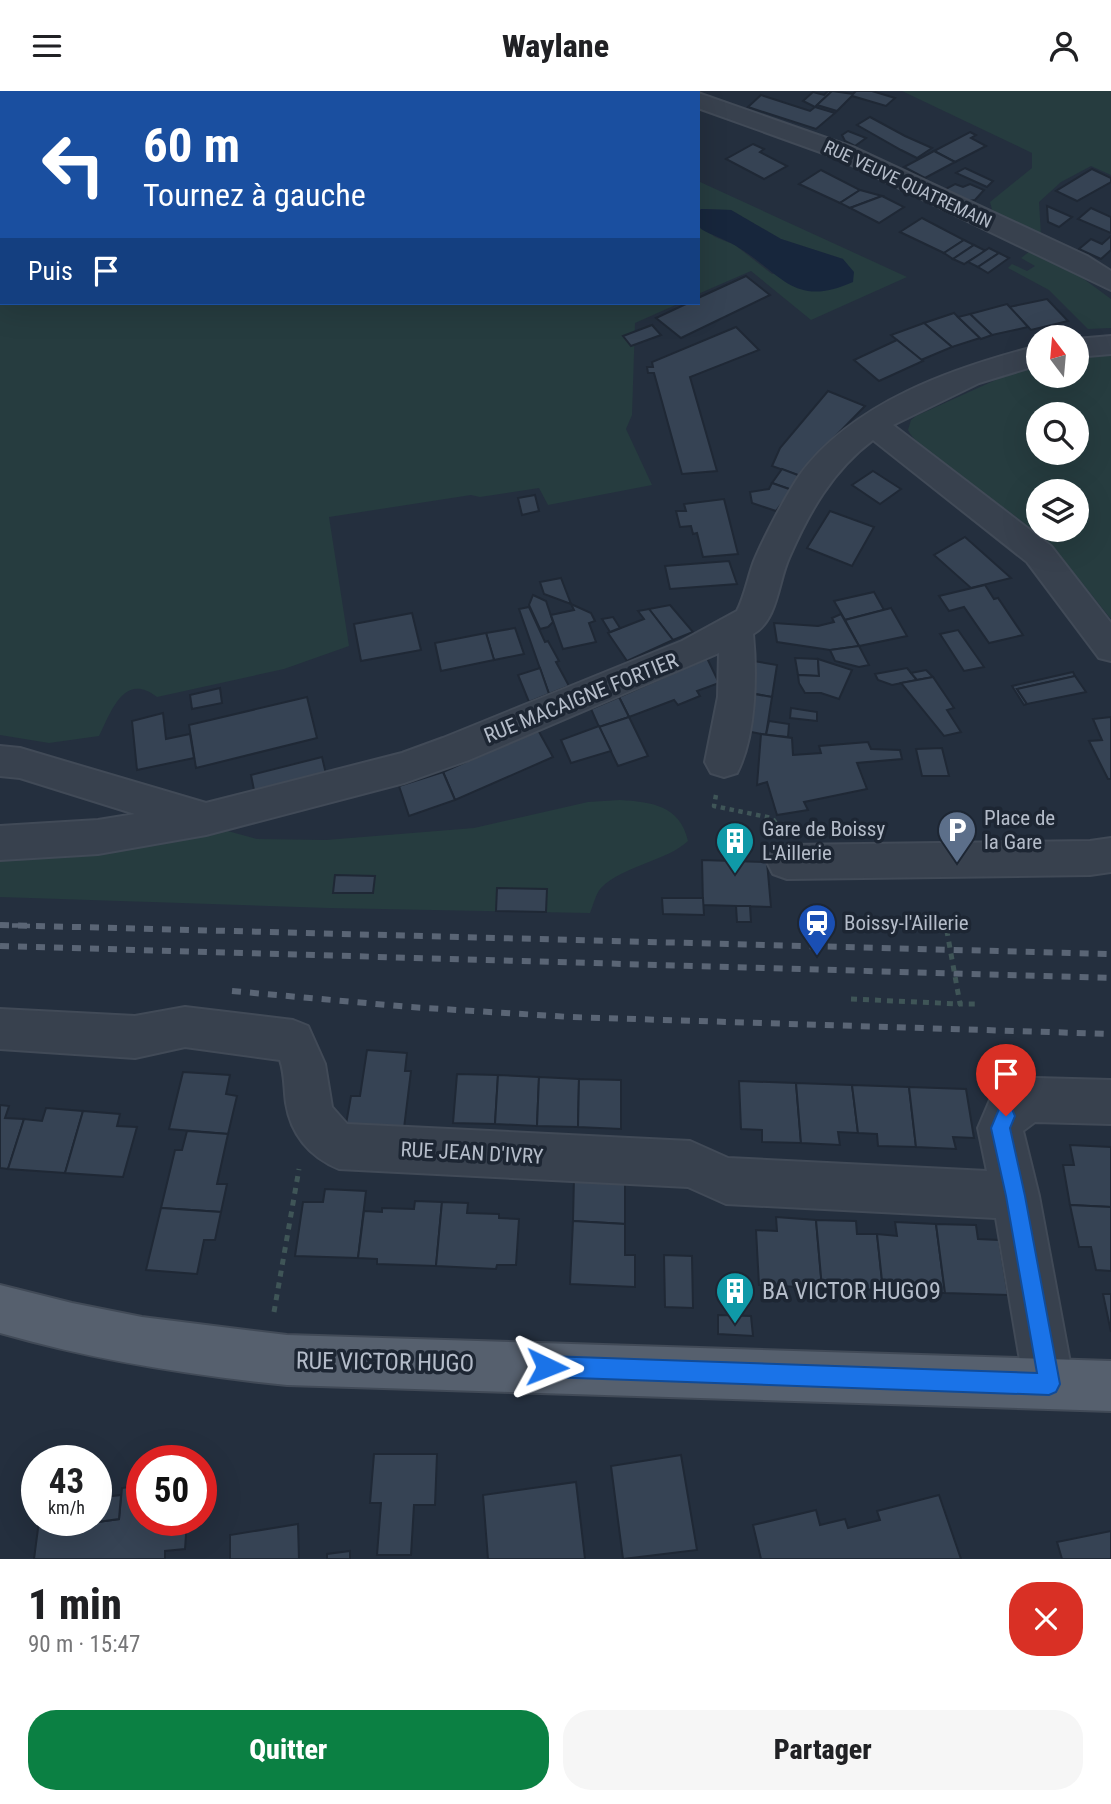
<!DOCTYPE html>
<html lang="fr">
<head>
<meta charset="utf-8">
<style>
  body { margin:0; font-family:"Roboto Condensed",sans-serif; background:#f6f6f6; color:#202124; height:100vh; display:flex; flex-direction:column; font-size:26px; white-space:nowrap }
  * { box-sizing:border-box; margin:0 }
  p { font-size:23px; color:#757577 }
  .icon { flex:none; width:38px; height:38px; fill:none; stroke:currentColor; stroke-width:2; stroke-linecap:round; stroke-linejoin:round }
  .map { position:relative; height:1468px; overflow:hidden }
  .details { display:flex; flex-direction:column; background:#fff; flex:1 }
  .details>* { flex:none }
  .top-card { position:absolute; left:0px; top:0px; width:700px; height:214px; box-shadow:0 7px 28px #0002; background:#1a4fa0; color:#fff; overflow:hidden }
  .needle { width:46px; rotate:344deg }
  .buttons { position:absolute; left:1026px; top:234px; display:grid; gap:14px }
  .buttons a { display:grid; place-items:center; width:63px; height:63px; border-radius:50%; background:#fff; box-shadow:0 7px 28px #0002; font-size:35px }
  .speed { position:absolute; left:21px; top:1354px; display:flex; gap:14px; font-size:35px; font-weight:700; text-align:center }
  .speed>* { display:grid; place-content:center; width:91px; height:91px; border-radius:50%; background:#fff; box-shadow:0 7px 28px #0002; line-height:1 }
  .speed small { font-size:18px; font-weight:400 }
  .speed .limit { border:10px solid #d22; background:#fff; color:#111 }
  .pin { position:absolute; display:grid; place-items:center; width:60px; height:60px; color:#fff; margin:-72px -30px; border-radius:50% 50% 50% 0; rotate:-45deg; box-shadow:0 0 7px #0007 }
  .pin .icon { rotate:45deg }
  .me { position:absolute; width:77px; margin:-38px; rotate:92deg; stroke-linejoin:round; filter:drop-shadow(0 0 5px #0008) }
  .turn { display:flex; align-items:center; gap:24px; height:147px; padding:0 28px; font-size:32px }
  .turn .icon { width:91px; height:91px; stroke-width:2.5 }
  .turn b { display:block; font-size:49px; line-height:60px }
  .then { display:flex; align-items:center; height:66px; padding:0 28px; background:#0003; gap:14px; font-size:26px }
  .round { display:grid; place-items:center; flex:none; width:74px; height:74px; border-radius:28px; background:#f6f6f6 }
  .summary { display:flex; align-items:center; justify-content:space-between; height:119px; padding:0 28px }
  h1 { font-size:42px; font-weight:800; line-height:52px }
  .primary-button { display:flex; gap:14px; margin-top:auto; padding:14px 28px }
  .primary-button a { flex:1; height:80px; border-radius:28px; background:#0b8043; color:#fff; font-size:28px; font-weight:800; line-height:80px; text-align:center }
  .primary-button a+a { background:#f6f6f6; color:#202124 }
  header { display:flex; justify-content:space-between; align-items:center; height:91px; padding:0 28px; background:#fff; font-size:32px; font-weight:800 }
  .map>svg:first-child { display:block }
  .green { fill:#263c3f; fill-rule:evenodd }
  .water { fill:#17263c }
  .building { fill:#364354; stroke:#1f2835; stroke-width:2 }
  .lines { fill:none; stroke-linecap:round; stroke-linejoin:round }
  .minor-casing { stroke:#414a57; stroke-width:4 }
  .major-casing { stroke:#414a57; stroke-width:4 }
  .path-far1 { stroke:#3f5557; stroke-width:4.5; stroke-dasharray:4.5 4.5; stroke-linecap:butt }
  .path { stroke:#3f5557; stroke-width:5; stroke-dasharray:6 6; stroke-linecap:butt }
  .minor { fill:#38414e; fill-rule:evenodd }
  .major { fill:#56606e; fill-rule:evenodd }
  .rail-far1 { stroke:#5a6575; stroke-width:4.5; stroke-dasharray:6 6; stroke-linecap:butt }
  .rail { stroke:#5a6575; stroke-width:6; stroke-dasharray:9 9; stroke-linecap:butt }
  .path-bridge { stroke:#3f5557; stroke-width:5; stroke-dasharray:6 6; stroke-linecap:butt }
  .route { fill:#1a73e8; stroke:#114b97; stroke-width:2 }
  .labels { text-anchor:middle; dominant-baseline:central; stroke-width:7; stroke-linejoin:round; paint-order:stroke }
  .far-street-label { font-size:18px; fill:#b4bcc9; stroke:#1d2633 }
  .street-label { font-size:21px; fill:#b4bcc9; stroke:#1d2633 }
  .poi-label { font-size:21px; fill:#b4bcc9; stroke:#1d2633; text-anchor:start }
  .near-poi-label { font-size:24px; fill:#b4bcc9; stroke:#1d2633; text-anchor:start }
  .near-street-label { font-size:24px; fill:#b4bcc9; stroke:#1d2633 }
</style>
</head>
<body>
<header><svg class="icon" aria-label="menu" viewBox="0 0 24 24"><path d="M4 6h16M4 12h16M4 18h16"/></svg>Waylane<svg class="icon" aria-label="person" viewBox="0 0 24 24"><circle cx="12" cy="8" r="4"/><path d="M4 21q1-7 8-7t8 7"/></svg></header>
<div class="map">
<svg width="1111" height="1468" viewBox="0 0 1111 1468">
  <rect width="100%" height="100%" fill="#242f3e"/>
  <g class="green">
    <polygon points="902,0 1111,0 1111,84 1091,75 1061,91 1039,111 1041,144 993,122 990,111 1032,77 1032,62"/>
    <path d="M0 13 2 212H680L635 232 632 324 626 338 652 394 548 414 539 397 480 406 471 404 329 426 349 555 284 578 157 606C124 580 111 621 99 645L49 652 0 644Z"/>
    <polygon points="698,90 907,186 811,229 751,180 698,203 698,133 715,146 735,154 772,183 843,168 781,148 731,119 701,118 698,121"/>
    <polygon points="1030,160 1073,180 1111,208 1111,237 1088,238 1049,199 1008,177 1012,173 1027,180 1035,175 1021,167"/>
    <path d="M1111 263V528C1083 493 1055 458 1020 429 996 409 919 362 908 339L911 329 916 325 1000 287 1038 275V285H1076V268ZM1038 324H1076V362H1038ZM1038 401H1076V439H1038Z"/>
    <path d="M620 709C651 711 680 714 688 750 667 770 622 775 601 797 596 802 593 815 590 822L329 817 0 806V762L113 756 224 739 257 748 326 749 474 737 588 711Z"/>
  </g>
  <path class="water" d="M701 118 731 119 781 148 843 168 854 181 853 191C793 218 782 182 736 155 725 148 713 145 701 138L698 133V121Z"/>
  <g class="building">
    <polygon points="308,0 456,0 453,2"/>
    <polygon points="828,0 832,0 815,16 803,10 813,1 824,4"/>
    <polygon points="832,0 853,3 856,0 872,0 895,7 886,15 852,5 837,20 817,14"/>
    <polygon points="761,4 810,20 815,16 835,22 816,38 748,16"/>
    <polygon points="870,26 905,45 932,57 917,67 901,59 857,34"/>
    <polygon points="848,40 866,47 855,55 845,50 842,44"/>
    <polygon points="970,41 976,44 971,47 986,55 955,71 934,60"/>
    <polygon points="753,53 764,58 760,61 787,75 764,88 726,68"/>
    <polygon points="934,60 955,71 925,87 904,76"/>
    <polygon points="965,77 993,90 987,96 956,82"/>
    <polygon points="1092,78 1111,87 1111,91 1077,110 1056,100"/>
    <polygon points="821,79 860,99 840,112 799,93"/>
    <polygon points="955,93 963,96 970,93 984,99 975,109 969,110 942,100"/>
    <polygon points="860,99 882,105 850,117 840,112"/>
    <polygon points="882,105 904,116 879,132 850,117"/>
    <polygon points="1047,115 1072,126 1059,136 1048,131"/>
    <polygon points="1091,117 1111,126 1111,142 1078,128"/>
    <polygon points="922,127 964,149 944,162 900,141"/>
    <polygon points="1111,145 1111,159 1101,168 1079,158 1091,148 1102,153"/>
    <polygon points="964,149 974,154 953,168 944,162"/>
    <polygon points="974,154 986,160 964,173 953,168"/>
    <polygon points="989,157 999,162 978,176 968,171"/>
    <polygon points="999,162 1009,167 988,182 978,176"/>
    <polygon points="746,185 770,204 681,247 656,227 688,212 698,212 698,207"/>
    <polygon points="1047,208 1068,230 1031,239 1009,216"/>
    <polygon points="1007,213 1028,236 992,244 970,223"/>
    <polygon points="954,222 958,226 980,247 952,256 924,232"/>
    <polygon points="970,223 992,244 981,248 958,226"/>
    <polygon points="924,232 952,256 921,269 891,244"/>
    <polygon points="652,234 661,244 631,255 623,245"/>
    <polygon points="736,236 759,259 690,286 717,380 682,383 654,282 648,282 647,276 653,276 652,271"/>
    <polygon points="897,249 923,270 879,290 854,269"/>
    <polygon points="828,300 865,315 823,358 803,386 772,375 780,357"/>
    <polygon points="782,378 803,386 792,399 772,392"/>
    <polygon points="873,380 901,398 880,413 852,394"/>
    <polygon points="772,392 792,399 776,420 752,412 750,401 769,398"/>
    <polygon points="535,404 539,420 522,424 518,407"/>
    <polygon points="724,408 738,463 703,466 697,442 693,443 691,435 680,436 676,420 686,420 684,413"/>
    <polygon points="830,420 874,436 852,475 807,457"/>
    <polygon points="965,446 1011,487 971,497 934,464"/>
    <polygon points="729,470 737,493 670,498 665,475"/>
    <polygon points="561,487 571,513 544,503 540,491"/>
    <polygon points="985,494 994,508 998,507 1023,544 989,552 964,516 949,520 939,505"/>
    <polygon points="874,501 884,519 845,529 834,510"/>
    <polygon points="533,504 546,510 553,531 548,536 540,538 529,514"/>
    <polygon points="571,513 591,522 595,530 589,532 596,551 563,558 551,524 574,519"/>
    <polygon points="670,514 693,541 673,549 649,518"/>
    <polygon points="529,516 545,551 548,550 559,570 556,571 569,595 549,603 519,518"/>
    <polygon points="891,517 907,545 859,555 845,529"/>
    <polygon points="649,518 673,549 627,570 608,542 644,528 638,520"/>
    <polygon points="412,522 421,559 361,570 354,533"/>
    <polygon points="841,523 859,555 830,559 777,551 774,532 818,535 834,531 832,527"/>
    <polygon points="613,526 620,537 610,541 602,528"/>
    <polygon points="515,537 524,563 494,569 486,542"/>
    <polygon points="958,539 984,576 964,580 940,543"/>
    <polygon points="486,542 494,569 441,580 435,552"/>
    <polygon points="859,555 869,574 859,576 835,570 830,559"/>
    <polygon points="707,567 719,592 697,600 700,605 678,614 674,609 629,626 619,606"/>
    <polygon points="795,567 818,568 819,585 798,584"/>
    <polygon points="818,568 852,579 839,608 821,602 805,602 799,592 798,584 819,585"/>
    <polygon points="748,569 777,574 772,606 743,601"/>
    <polygon points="540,577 549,603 529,611 518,584"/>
    <polygon points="907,577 917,589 892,594 878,589 875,583"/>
    <polygon points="926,579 933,586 917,589 911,582"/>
    <polygon points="1073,581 1075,585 1017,598 1027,613 1024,614 1012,595"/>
    <polygon points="1075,585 1086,601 1027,613 1017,598"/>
    <polygon points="933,586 954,617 947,619 961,641 944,645 901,592"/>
    <polygon points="220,597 222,612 192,618 190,604"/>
    <polygon points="743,601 772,606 766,644 736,638"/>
    <polygon points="307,606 317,647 196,677 189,634"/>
    <polygon points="619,606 629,626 599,636 591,618"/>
    <polygon points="791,617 817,621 817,630 790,627"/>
    <polygon points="163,622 166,648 190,643 194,667 137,679 132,630"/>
    <polygon points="629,626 648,665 618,675 599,636"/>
    <polygon points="1111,626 1111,688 1108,688 1089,650 1102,649 1093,628"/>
    <polygon points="769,630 789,633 788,646 766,644"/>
    <polygon points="599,635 611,660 571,672 561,649"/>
    <polygon points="538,639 553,666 455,709 443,681"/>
    <polygon points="761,643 792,647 793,664 821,662 819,655 868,651 871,658 900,659 902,668 857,672 867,698 804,711 808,719 777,724 767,691 757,694"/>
    <polygon points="942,657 949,685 922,685 916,658"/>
    <polygon points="322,666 326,683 255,704 251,684"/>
    <polygon points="443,681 455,709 409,725 399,695"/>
    <polygon points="702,769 767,771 771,816 703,814"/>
    <polygon points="335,784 375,785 373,802 333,802"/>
    <polygon points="497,797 547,798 546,821 496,820"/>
    <polygon points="662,807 703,807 704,824 663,823"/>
    <polygon points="736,815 750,815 751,831 737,831"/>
    <polygon points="367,959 407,962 405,980 411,980 404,1037 346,1033 351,1005 360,1005"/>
    <polygon points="183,981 230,984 226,1003 237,1005 228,1043 169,1038"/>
    <polygon points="457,983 498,984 495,1033 453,1032"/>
    <polygon points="498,984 539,986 537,1035 495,1033"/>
    <polygon points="539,986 579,988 578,1036 537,1035"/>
    <polygon points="579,988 621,989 621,1038 578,1036"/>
    <polygon points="739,990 796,992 801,1052 762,1051 762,1039 741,1038"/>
    <polygon points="796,992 852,994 858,1042 838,1041 840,1054 801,1052"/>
    <polygon points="852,994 909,996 916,1056 878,1055 877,1043 858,1042"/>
    <polygon points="909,996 966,998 974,1047 953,1046 956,1058 916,1056"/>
    <polygon points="0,1014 9,1015 5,1027 24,1028 8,1078 0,1077"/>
    <polygon points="46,1017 83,1020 65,1082 8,1078 24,1028 42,1030"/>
    <polygon points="83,1020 120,1023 117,1035 137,1036 123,1086 65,1082"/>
    <polygon points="187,1040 228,1043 217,1093 227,1093 221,1121 161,1117 175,1059 182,1059"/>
    <polygon points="1070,1054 1111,1056 1111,1116 1070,1114 1063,1074 1074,1074"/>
    <polygon points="574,1085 625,1087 625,1133 573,1130"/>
    <polygon points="325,1098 366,1100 358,1167 295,1165 303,1111 323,1111"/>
    <polygon points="415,1110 442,1111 436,1175 377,1173 377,1168 358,1167 364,1120 382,1121 382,1117 414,1118"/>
    <polygon points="442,1111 468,1112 467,1122 499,1123 499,1127 519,1128 516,1174 497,1174 496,1178 436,1175"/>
    <polygon points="1070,1114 1111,1116 1111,1180 1096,1179 1091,1156 1079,1156"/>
    <polygon points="161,1117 221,1121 215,1149 204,1149 197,1183 146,1179"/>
    <polygon points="776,1126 816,1129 822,1197 759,1194 756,1139 777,1140"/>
    <polygon points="816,1129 856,1130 857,1143 877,1143 883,1199 822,1197"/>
    <polygon points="573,1130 625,1133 625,1164 635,1164 635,1196 570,1193"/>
    <polygon points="895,1131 936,1133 945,1202 883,1199 877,1143 897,1145"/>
    <polygon points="936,1133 976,1134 978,1148 999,1149 1008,1204 945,1202"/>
    <polygon points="664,1164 692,1165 693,1217 665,1216"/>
    <polygon points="1103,1203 1111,1203 1111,1241"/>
    <polygon points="718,1224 751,1225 753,1245 718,1243"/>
    <polygon points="76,1363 75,1370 45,1370 46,1367"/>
    <polygon points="374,1363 437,1363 435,1414 414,1414 411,1464 377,1464 381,1412 370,1412"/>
    <polygon points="681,1364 697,1459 623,1468 611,1375"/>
    <polygon points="576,1391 585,1468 488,1468 483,1404"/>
    <polygon points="142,1394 142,1430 187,1430 185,1458 165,1460 165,1468 34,1468 39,1430 69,1430 68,1435 119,1428 122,1397"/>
    <polygon points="121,1404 119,1428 68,1435 69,1430 96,1430 96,1407"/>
    <polygon points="939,1404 961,1468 761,1468 753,1434 816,1419 820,1434 845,1428 848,1437 880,1429 877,1420"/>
    <polygon points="298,1433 299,1468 230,1468 230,1444"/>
    <polygon points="1111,1440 1111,1468 1062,1468 1057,1451"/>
    <polygon points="350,1460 350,1468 327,1468 327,1463"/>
  </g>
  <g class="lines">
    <defs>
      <g id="minor">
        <polygon points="533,0 558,0 532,2"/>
        <polygon points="698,2 855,57 1087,165 1111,180 1111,199 837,67 698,17"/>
        <polygon points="1111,245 1111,263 1076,266 1076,248"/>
        <path d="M1038 255V274L979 292 893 334 1051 455 1111 532V570L1099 567 1027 471 873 349C832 380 809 421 789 467 778 491 778 529 753 543 757 584 756 645 737 682L724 686 711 682 705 671 718 606 719 562 469 669 404 692 206 744 98 763 0 769V735L98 729 135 723 20 687 0 685V655L20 657 206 712 402 662 443 647 682 550 737 520C745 504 748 486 754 470 764 446 785 406 799 385 853 311 953 277 1038 255Z"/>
        <polygon points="1111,747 1111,781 1090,784 787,788 773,783 767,771 773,759 787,754 1090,750"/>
        <path d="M185 916 293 929 308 935 325 973 332 1016 347 1033 690 1050 728 1067 987 1080 978 1037 990 1009 1006 997 1035 987 1111 989V1033L1035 1031 1023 1040 1039 1105 1074 1293 1067 1311 1049 1318 1031 1311 1024 1293 996 1127 726 1113 688 1096 339 1078C310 1066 291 1044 286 1012 284 998 285 983 280 969L185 956 135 967 0 958V918L135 925Z"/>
      </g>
      <path id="major" d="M0 1194 72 1212 142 1226 287 1244 1111 1270V1320L287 1294C189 1284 94 1269 0 1242Z"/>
    </defs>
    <use href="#minor" class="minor-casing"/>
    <use href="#major" class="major-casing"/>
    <g class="path-far1">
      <polyline points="716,704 714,715 772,727 779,736"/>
      <polyline points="849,833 935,835"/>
    </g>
    <g class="path">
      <polyline points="850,833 946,835"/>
      <polyline points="851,908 960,913"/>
      <polyline points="274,1221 299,1078"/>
    </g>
    <use href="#minor" class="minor"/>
    <use href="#major" class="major"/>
    <polyline class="rail-far1" points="0,834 30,835"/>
    <g class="rail">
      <polyline points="0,834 1111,863"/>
      <polyline points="0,855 1111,887"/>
      <polyline points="232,900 410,916 570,926 1111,943"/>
    </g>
    <polyline class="path-bridge" points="966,835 946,835 960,913 979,913"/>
  </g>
  <polygon class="route" points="1006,1015 1012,1018 1015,1025 1010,1037 1025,1105 1060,1293 1056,1301 1049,1304 547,1286 539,1283 536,1276 539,1268 547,1265 1037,1282 1006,1105 991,1037 999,1018"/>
  <defs>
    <symbol id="parking-pin" viewBox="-11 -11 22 30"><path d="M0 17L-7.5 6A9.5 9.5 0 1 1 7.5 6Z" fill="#5c6f8a" stroke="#1d2633"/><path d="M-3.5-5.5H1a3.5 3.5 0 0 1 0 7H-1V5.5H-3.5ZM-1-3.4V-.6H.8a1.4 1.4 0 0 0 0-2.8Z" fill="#fff"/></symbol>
    <symbol id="building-pin" viewBox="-11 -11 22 30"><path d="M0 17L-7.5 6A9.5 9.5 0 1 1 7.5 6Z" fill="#0f9aa8" stroke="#1d2633"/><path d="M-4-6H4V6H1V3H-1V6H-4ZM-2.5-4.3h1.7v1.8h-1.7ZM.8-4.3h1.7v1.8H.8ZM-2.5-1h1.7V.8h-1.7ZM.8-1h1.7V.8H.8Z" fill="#fff"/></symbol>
    <symbol id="station-pin" viewBox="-11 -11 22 30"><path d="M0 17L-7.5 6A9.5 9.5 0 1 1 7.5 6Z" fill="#1a4fb4" stroke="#1d2633"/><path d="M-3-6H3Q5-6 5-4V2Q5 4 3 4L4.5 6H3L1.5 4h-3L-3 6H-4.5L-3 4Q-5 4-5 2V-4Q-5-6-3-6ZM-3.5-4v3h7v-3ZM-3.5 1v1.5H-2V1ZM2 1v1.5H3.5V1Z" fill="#fff"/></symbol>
  </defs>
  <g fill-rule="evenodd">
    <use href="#parking-pin" x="935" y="717" width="44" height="60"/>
    <use href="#building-pin" x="713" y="728" width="44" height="60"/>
    <use href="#station-pin" x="795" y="810" width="44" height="60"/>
    <use href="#building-pin" x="713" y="1178" width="44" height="60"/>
  </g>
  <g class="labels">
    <g class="far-street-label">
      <text transform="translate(908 93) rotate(25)">RUE VEUVE QUATREMAIN</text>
    </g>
    <g class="street-label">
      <text transform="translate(581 607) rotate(-22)">RUE MACAIGNE FORTIER</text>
      <text transform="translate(472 1062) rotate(3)">RUE JEAN D'IVRY</text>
    </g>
    <g class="poi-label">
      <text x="984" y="727">Place de<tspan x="984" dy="24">la Gare</tspan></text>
      <text x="762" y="738">Gare de Boissy<tspan x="762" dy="24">L'Aillerie</tspan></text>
      <text x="844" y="832">Boissy-l'Aillerie</text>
    </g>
    <g class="near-poi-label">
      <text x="762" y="1200">BA VICTOR HUGO9</text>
    </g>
    <g class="near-street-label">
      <text transform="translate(385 1271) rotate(1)">RUE VICTOR HUGO</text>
    </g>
  </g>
</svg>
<div class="buttons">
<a><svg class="needle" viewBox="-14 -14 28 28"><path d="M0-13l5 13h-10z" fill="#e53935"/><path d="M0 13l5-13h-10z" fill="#757577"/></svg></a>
<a><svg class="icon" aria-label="search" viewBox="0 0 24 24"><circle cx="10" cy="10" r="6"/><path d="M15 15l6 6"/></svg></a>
<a><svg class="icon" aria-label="layers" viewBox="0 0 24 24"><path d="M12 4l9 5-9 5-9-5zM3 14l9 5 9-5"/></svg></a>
</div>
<div class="speed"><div>43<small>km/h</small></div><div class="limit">50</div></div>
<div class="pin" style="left:1006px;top:1025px;background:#d93025"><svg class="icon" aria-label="arrive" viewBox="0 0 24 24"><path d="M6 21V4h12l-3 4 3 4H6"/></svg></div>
<svg class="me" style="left:547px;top:1276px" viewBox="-20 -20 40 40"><path d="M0-17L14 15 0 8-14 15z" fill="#1a73e8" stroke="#fff" stroke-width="4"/></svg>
<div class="top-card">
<div class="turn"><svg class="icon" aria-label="left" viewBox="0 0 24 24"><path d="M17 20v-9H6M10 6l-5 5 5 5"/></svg><div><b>60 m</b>Tournez à gauche</div></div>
<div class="then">Puis<svg class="icon" aria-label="arrive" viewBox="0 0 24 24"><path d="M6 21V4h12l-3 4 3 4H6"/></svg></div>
</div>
</div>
<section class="details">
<div class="summary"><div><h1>1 min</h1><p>90 m · 15:47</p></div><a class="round" style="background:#d93025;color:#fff"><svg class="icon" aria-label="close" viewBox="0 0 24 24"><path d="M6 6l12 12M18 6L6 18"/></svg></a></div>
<div class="primary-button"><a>Quitter</a><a>Partager</a></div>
</section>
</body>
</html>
